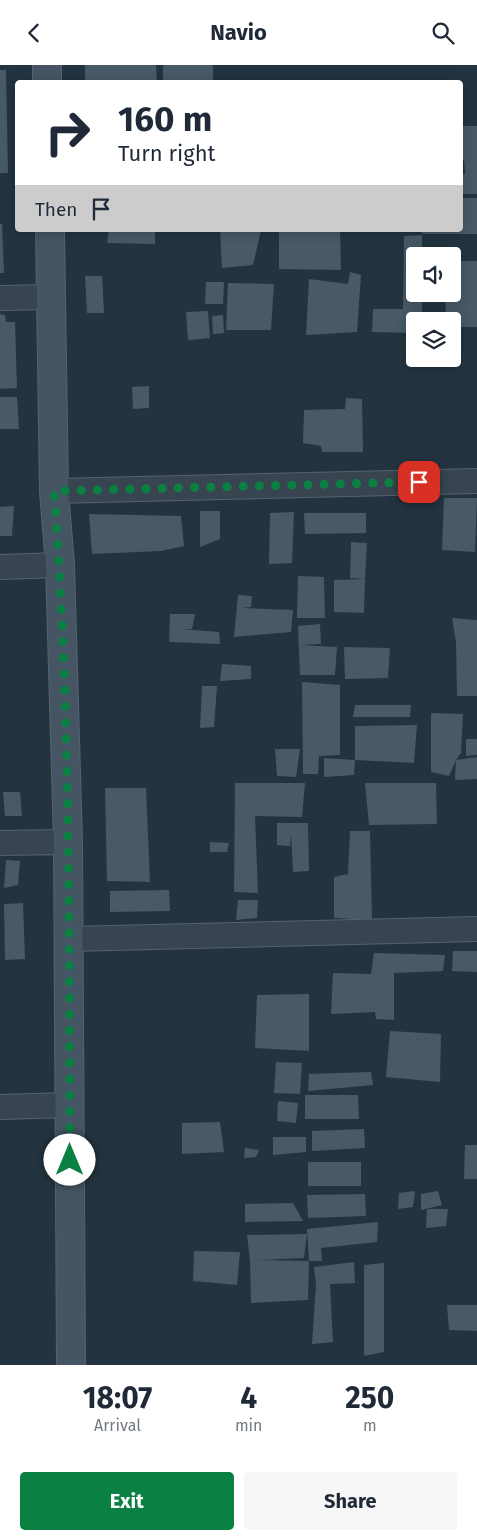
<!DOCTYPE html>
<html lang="en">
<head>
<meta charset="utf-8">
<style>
  body { margin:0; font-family:"Fira Sans",sans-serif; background:#f6f6f7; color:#1f2937; height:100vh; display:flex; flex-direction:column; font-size:19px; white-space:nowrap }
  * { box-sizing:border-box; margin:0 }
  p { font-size:16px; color:#747a83 }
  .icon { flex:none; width:28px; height:28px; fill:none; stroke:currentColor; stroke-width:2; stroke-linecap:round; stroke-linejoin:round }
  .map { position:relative; height:1300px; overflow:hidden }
  .details { display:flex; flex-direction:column; background:#fff; flex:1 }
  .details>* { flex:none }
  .hud { position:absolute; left:15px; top:15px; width:448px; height:152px; border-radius:5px; box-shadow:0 2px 12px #0003; background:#fff; color:#1f2937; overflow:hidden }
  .fabs { position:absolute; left:406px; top:182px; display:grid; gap:10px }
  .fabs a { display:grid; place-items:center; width:55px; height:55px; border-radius:5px; background:#fff; box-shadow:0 2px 12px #0003; font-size:25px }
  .pin { position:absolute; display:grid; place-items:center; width:42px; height:42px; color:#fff; margin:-21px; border-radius:10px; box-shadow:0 2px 8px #0006 }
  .me { position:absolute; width:55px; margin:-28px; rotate:0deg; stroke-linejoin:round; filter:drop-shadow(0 0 4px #0008) }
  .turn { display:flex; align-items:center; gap:18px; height:105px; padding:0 20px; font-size:22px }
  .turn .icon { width:65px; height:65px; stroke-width:2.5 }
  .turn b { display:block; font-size:35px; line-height:42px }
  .then { display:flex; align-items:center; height:48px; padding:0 20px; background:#0003; gap:10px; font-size:19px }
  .eta { display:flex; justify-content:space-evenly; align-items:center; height:85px; text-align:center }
  .eta b { font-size:30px; font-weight:700; line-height:35px }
  .primary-button { display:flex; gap:10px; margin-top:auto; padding:10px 20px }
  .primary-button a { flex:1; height:58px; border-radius:5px; background:#0b8043; color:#fff; font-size:20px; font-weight:700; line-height:58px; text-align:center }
  .primary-button a+a { background:#f6f6f7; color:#1f2937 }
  header { display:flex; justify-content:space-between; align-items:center; height:65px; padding:0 20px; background:#fff; font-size:22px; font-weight:700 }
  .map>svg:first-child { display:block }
  .building { fill:#475a66 }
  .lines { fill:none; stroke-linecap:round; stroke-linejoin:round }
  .street-casing { stroke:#56636d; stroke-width:26 }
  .secondary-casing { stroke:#56636d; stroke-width:30 }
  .street { stroke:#384550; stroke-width:24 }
  .secondary { stroke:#455563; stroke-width:28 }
  .route { stroke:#0b8043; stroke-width:9; stroke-dasharray:0 16.2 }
</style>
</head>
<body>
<header><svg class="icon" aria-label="back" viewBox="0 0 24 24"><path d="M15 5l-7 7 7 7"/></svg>Navio<svg class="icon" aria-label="search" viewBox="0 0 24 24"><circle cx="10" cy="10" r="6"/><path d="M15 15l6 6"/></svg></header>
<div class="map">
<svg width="477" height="1300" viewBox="0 0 477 1300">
  <rect width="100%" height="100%" fill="#233440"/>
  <g class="building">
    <polygon points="85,0 156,0 157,18 85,18"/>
    <rect x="163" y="0" width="50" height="18"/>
    <polygon points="0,5 6,5 8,108 0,108"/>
    <polygon points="460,61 477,61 477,129 460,129 460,109 465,109 464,95 460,95"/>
    <polygon points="460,133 477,133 477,169 422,169 422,165 460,165"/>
    <polygon points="0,159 2,159 4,208 0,208"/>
    <polygon points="109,165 155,165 155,179 107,178"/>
    <polygon points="220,165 261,165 253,200 222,203"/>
    <polygon points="279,165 340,165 341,205 279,204"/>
    <polygon points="422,170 422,191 415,191 415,229 422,229 422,256 415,256 415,268 372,267 373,244 403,244 404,171"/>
    <polygon points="452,196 477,196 477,262 452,262 452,256 446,256 445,229 452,229"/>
    <polygon points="350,207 361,210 357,267 306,270 309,214 348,219"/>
    <polygon points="85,211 102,211 104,248 87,248"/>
    <polygon points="206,217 224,217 223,239 205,239"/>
    <polygon points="228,218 274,219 271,265 226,265"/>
    <polygon points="208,246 210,273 188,275 186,247"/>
    <polygon points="0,249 5,250 6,257 15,257 17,323 0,324"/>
    <polygon points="223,250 224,268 213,269 212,251"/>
    <polygon points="149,321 149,343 133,344 132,322"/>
    <polygon points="0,332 17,332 19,364 0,364"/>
    <polygon points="346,333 362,334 363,387 322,387 321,381 303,378 304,345 345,344"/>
    <polygon points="444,433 477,433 475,487 442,485"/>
    <polygon points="14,441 12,471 0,471 0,442"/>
    <polygon points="200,446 220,446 220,474 200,482"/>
    <polygon points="294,447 292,498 269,499 270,448"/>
    <polygon points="304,448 366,448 366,468 305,469"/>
    <polygon points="89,449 181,451 184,481 161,486 92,489"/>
    <polygon points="351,477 367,478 365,514 350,513"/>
    <polygon points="298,511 324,512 325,553 297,553"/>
    <polygon points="365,514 364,548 334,547 334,515"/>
    <polygon points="238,530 252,531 251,542 241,543 293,545 291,567 234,572"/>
    <polygon points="170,549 195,549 192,564 181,564 219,567 220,579 169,577"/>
    <polygon points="452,553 477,555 477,631 457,631 456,577"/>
    <polygon points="320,559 321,579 300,580 337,582 335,610 300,610 298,561"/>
    <polygon points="344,582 390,583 388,613 345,614"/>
    <polygon points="222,599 251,601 251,614 220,616"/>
    <polygon points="302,617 340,620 340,690 319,691 318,709 303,709"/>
    <polygon points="202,621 217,621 214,662 200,663"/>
    <polygon points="355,640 411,640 410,652 353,652"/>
    <polygon points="431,648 463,649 461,688 456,695 477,692 477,714 455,715 456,695 449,711 431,707"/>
    <polygon points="417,660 414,698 355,695 355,661"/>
    <polygon points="466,674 477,674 477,690 466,691"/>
    <polygon points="275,684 300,684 296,712 277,711"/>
    <polygon points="324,693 355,695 354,710 324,712"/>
    <polygon points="235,718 305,718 302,752 255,751 258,828 234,827"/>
    <polygon points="365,718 436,718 437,759 369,760"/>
    <polygon points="105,723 146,723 150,817 107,816"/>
    <polygon points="3,727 20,727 22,751 5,751"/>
    <polygon points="277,758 308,758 309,806 293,807 291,770 290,781 277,780"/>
    <polygon points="350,766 370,766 372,855 334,853 334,812 348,809"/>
    <polygon points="210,777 229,778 227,787 210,787"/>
    <polygon points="6,795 20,796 18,820 4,823"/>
    <polygon points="169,825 170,846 110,847 110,826"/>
    <polygon points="238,835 258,835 257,853 236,855"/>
    <polygon points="23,838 25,894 5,895 4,839"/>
    <polygon points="453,886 477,886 477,907 452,906"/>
    <polygon points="374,888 445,890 443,906 394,908 394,955 376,954 375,947 331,949 333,908 371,909"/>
    <polygon points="309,929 309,986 255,983 257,930"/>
    <polygon points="390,966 441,969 440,1017 386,1012"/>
    <polygon points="276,997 302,998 300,1029 274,1028"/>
    <polygon points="371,1007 373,1020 308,1026 309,1009"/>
    <polygon points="305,1030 358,1030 359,1054 305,1054"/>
    <polygon points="278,1036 298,1038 296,1058 277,1056"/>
    <polygon points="220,1057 224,1087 182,1089 182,1058"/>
    <polygon points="364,1064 365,1083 312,1086 312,1066"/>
    <polygon points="273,1072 306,1072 306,1087 273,1090"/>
    <polygon points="465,1080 477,1080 477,1114 464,1114"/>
    <polygon points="245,1083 259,1085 256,1092 244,1093"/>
    <rect x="308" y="1097" width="53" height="24"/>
    <polygon points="415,1126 413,1142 398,1144 399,1128"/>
    <polygon points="438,1126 442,1140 421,1145 421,1129"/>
    <polygon points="365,1129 366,1151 308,1153 307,1130"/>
    <polygon points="293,1138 303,1156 245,1157 245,1139"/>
    <polygon points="427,1144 448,1144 446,1161 426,1163"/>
    <polygon points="378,1157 377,1177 321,1183 322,1196 309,1196 307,1164"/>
    <polygon points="307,1169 304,1193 258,1195 309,1196 308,1235 251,1238 250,1195 247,1170"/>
    <polygon points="194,1186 240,1187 237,1220 193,1216"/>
    <polygon points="354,1197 355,1218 330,1219 333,1277 312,1279 316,1220 314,1202"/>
    <polygon points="384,1198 384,1287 364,1291 364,1200"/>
    <polygon points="447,1240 477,1240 477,1266 449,1265"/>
  </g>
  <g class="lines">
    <defs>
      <g id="street">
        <polyline points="0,233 51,232"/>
        <polyline points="54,426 477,416"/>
        <polyline points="0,502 60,500"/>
        <polyline points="0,778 68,777"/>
        <polyline points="70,874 477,864"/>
        <polyline points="0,1042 70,1040"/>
      </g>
      <g id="secondary">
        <polyline points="47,0 47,18"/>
        <polyline points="50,165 54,426 60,500 68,777 71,1300"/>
      </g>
    </defs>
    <use href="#street" class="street-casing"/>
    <use href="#secondary" class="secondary-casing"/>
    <use href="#street" class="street"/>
    <use href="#secondary" class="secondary"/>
  </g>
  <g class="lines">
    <path class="route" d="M70 1095C69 872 71 648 54 426L419 417"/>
  </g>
</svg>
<div class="fabs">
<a><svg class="icon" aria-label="sound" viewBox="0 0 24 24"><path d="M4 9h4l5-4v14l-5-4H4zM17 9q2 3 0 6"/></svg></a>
<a><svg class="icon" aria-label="layers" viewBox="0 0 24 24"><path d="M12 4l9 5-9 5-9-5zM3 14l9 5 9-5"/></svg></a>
</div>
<div class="pin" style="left:419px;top:417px;background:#d93025"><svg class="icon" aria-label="arrive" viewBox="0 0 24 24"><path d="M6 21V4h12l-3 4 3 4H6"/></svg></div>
<svg class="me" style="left:70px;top:1095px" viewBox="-20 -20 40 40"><circle r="19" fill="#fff"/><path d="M0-13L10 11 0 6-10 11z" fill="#0b8043"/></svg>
<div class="hud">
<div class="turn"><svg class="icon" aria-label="right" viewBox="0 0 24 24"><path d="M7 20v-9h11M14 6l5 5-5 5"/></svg><div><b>160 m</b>Turn right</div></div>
<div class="then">Then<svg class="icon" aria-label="arrive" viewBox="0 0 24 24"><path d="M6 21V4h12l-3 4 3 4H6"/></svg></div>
</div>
</div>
<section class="details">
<div class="eta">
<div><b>18:07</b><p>Arrival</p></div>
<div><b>4</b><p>min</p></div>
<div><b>250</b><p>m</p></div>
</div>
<div class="primary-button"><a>Exit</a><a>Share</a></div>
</section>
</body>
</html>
